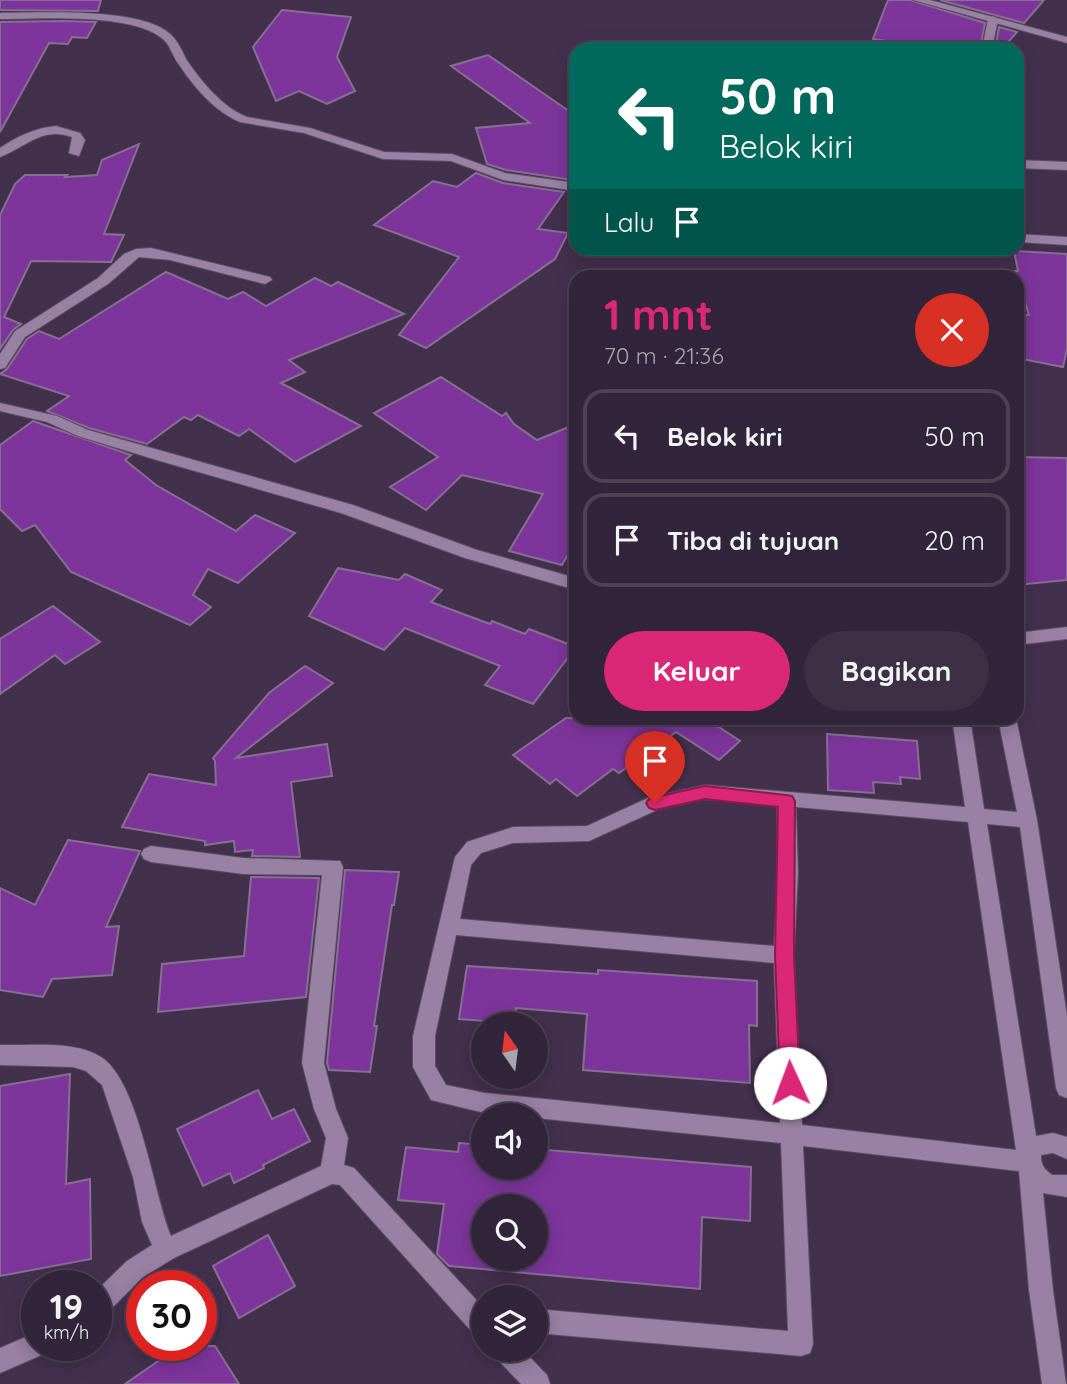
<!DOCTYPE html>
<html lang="id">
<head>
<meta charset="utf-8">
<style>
  body { margin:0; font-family:Quicksand,sans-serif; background:#3d3045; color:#f1f3f6; height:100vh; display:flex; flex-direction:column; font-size:26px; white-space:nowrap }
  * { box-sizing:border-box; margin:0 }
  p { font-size:23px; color:#a8a4af }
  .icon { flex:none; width:38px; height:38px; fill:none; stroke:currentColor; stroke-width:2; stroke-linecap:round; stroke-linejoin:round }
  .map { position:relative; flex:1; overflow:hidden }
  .side { position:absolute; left:569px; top:270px; width:455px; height:455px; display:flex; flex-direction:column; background:#32243a; border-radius:21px; box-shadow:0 4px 18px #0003,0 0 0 2px #4d4154 }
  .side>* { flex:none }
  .guide { position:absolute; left:569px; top:42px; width:455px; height:214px; border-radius:21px; box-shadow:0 4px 18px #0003,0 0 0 2px #4d4154; background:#00695c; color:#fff; overflow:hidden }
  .needle { width:46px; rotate:346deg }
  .buttons { position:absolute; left:471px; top:1012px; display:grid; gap:14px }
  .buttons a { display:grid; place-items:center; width:77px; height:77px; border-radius:50%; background:#32243a; box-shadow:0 4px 18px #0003,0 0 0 2px #4d4154; font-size:35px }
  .speed { position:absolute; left:21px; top:1270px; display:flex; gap:14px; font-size:35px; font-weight:700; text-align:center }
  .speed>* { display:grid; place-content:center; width:91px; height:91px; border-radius:50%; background:#32243a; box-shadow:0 4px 18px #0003,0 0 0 2px #4d4154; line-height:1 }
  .speed small { font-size:18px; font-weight:400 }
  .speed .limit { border:10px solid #d22; background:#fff; color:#111 }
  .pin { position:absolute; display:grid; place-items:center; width:60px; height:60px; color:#fff; margin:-72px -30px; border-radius:50% 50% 50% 0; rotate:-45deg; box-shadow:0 0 7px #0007 }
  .pin .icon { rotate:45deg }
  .me { position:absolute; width:77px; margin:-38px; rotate:358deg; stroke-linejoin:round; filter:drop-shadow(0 0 5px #0008) }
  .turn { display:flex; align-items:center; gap:24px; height:147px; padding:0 35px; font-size:32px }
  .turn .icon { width:91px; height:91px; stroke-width:2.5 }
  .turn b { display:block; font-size:49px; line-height:60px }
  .then { display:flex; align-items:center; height:66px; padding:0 35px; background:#0003; gap:14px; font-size:26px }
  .round { display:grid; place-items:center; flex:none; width:74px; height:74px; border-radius:37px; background:#3d3045 }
  .head { display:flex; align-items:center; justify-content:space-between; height:119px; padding:0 35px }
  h1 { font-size:42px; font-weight:800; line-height:52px; color:#db2777 }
  .action { display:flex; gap:14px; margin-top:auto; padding:14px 35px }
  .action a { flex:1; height:80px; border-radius:42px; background:#db2777; color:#fff; font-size:28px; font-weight:800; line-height:80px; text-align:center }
  .action a+a { background:#3d3045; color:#f1f3f6 }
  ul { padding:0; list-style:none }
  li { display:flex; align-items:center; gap:21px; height:94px; margin:0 14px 10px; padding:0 21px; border:4px solid #4d4154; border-radius:21px }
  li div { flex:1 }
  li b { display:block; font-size:26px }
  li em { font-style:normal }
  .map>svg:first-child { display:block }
  .building { fill:#7d359b; stroke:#867091; stroke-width:2; fill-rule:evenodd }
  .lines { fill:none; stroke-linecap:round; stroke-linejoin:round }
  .lane-casing { stroke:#5d4c64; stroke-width:2 }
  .street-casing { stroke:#5d4c64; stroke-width:2 }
  .secondary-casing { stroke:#5d4c64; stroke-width:2 }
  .lane { fill:#9881a3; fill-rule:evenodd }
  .street { fill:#9881a3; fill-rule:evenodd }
  .secondary { fill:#9881a3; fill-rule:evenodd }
  .route { fill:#db2777; stroke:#8e194d; stroke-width:2 }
</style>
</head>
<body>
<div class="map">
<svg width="1067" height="1384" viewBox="0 0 1067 1384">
  <rect width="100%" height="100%" fill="#43304d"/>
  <g class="building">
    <polygon points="0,0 101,0 98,11 0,10"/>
    <polygon points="888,0 910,0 985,23 980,49 922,49 923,46 873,39"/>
    <polygon points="940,0 1044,0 1024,23"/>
    <polygon points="282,10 351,17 337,57 355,91 327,104 299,91 276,101 253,47"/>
    <polygon points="62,21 96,22 87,38 72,37 68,44 49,43 0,132 0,22"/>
    <polygon points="999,27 1017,32 1002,49 995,49"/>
    <polygon points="488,55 576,116 576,156 568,150 576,166 576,174 572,180 506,170 487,164 476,128 530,123 451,66"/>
    <polygon points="139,144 104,234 124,235 111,262 31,261 4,317 21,324 13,330 0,349 0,215 15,184 25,175 67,175 65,177 97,175 102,160"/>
    <polygon points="476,173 503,183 564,192 538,229 568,233 555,259 426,348 399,335 459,257 374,225 433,181 457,187"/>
    <polygon points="1014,251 1067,254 1067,349 1063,367 1017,358 1017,314 1029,315 1015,271 1018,271"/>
    <polygon points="166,272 228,299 243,292 266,306 315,278 331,286 338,282 404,314 289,360 305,372 281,383 361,426 295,462 249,429 239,436 198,415 191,420 184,417 147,444 89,428 47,411 69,396 0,374 7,369 27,339 39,331 59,339"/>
    <polygon points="441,377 502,416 506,413 514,424 537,440 576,424 576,541 562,565 509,551 543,494 462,475 426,510 390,487 438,457 374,413"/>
    <polygon points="33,421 131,455 125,460 156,485 236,531 255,515 295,533 238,583 208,569 193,595 211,607 190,625 71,572 35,525 22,531 0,509 0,445"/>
    <polygon points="1017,457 1067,458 1067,580 1017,585"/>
    <polygon points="338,568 399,580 405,574 442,590 431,602 490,624 492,621 525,634 529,629 576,647 533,704 485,685 500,666 405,628 384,650 309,616"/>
    <polygon points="53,606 100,642 65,664 55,655 0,694 0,639"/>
    <polygon points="305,666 333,683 236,758 327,744 332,776 291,782 300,857 252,856 253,850 235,852 234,841 205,845 205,841 122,827 149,774 216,785 215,761 213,758 269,693"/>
    <polygon points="566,718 705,718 740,741 719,760 676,732 619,773 613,769 577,796 556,779 550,784 513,755"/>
    <polygon points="827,734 917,741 920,779 900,777 901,784 873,782 874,793 828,790"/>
    <polygon points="68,840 140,851 106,927 119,926 112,975 52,979 43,997 0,990 0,888 35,905"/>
    <polygon points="345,870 399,872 394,905 392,905 374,1026 377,1026 370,1072 329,1070 327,1063"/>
    <polygon points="251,877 319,878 306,997 158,1012 162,964 244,956"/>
    <polygon points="467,966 598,974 598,970 757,981 757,1026 749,1025 750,1083 583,1070 587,1014 516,1008 514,1023 459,1019"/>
    <polygon points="70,1074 66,1184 90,1179 91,1259 0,1276 0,1086"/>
    <polygon points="258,1090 272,1119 294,1109 310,1141 263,1165 264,1168 234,1183 230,1173 203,1186 177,1129"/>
    <path d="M459 1143 483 1145V1167H536V1149L751 1167 750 1221 702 1217 700 1289 449 1266 437 1254 444 1204 398 1200 406 1147 458 1152ZM483 1206H536V1258H483Z"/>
    <polygon points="268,1235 295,1286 239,1318 213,1266"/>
    <polygon points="180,1346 215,1346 239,1384 125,1384"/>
  </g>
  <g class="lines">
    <defs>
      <polygon id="lane" points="1017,160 1067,162 1067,170 1017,168"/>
      <g id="street">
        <path d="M0 13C39 13 149 6 174 38 180 45 183 54 188 62 202 82 223 108 247 117L310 128 384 152 452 154 505 173 576 183V191L503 180 451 161 383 159 304 133 240 122C215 112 193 86 178 63 173 57 170 45 164 40 134 12 40 19 0 19Z"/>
        <polygon points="993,16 998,19 992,49 982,49 988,19"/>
        <path d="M56 126 80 133 85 140 79 156 69 153 72 137C42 126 26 147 0 157V148C18 136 35 128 56 126Z"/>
        <polygon points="1017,234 1067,237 1067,245 1017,242"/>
        <polygon points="151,248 270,277 272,280 265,284 170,260 139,257 108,284 25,337 5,368 0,369 0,354 15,331 98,278 124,254 136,249"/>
        <polygon points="0,403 57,416 88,430 353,505 477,550 576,578 576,590 465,558 341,513 160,461 78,436 47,422 0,411"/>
        <polygon points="1067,627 1067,639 1017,645 1017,633"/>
        <path d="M952 718H970L984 809 1017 812 998 718H1016L1037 820 1067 1016V1098L1059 1095 1056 1088 1020 827 987 824 1036 1136 1053 1133 1067 1137V1159L1053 1153 1041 1155C1041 1165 1044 1169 1052 1175H1067V1197L1043 1193 1053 1290 1066 1384H1042L1029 1290 1019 1171 803 1146 813 1344 810 1353 801 1356 536 1333V1309L788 1331 781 1143 536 1118V1115L485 1113 431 1100 413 1067V1036L455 857 467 842 513 827 587 826 648 798 705 785 965 807ZM705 799 777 805 778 873 774 946 460 919 471 865 481 853 513 843 589 841 659 809ZM796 807 968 822 1016 1150 802 1125 794 955 798 873ZM456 935 774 963 780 1123 485 1093 446 1085 435 1066V1036Z"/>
        <path d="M151 846 243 858 340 861 343 867 324 1063 336 1109 348 1138 344 1165 354 1168 483 1307V1337L474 1334 340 1185 332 1184 174 1258 143 1277 104 1316 96 1320V1291L127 1261 152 1245 142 1222 133 1177 102 1085 86 1071 73 1067 0 1065V1045C30 1046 75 1040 101 1057 139 1081 153 1193 171 1236L321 1166 326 1138 314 1109 302 1063 322 875 243 874 151 862 144 859 141 854 144 849Z"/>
        <polygon points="37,1332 37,1346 48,1346 46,1353 0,1373 0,1348"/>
        <polygon points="493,1349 522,1349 547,1375 550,1384 521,1384 496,1358"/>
      </g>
      <polygon id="secondary" points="913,0 930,0 1067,37 1067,43"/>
    </defs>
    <use href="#lane" class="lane-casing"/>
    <use href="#street" class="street-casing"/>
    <use href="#secondary" class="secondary-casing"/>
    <use href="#lane" class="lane"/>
    <use href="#street" class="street"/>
    <use href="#secondary" class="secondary"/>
  </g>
  <polygon class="route" points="705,786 786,795 792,796 795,801 794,955 800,1083 797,1089 790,1091 783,1089 780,1083 775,955 778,807 705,799 655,810 649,808 646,803 649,799 655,797"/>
</svg>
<div class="buttons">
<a><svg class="needle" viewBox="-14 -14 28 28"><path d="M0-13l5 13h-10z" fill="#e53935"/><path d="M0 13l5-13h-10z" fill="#a8a4af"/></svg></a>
<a><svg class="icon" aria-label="sound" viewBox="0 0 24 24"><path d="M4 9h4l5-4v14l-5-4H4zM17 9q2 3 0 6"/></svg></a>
<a><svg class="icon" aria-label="search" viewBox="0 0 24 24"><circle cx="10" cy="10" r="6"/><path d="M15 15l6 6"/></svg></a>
<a><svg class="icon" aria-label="layers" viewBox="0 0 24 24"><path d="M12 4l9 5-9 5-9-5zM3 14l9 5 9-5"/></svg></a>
</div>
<div class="speed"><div>19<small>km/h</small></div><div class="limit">30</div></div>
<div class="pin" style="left:655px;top:803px;background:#d93025"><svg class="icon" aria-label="arrive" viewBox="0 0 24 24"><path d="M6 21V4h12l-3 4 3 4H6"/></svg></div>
<svg class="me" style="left:790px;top:1083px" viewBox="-20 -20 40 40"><circle r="19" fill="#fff"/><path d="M0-13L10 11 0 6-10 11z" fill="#db2777"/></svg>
<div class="guide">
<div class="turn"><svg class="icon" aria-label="left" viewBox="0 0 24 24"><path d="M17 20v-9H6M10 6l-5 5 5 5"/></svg><div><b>50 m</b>Belok kiri</div></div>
<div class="then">Lalu<svg class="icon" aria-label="arrive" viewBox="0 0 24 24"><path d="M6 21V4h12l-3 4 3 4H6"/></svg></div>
</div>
<section class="side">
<div class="head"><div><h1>1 mnt</h1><p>70 m · 21:36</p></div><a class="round" style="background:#d93025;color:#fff"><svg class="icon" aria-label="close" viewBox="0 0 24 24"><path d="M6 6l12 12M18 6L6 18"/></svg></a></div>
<ul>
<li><svg class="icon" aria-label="left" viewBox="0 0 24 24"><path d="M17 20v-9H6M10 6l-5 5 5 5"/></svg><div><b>Belok kiri</b></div><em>50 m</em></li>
<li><svg class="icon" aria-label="arrive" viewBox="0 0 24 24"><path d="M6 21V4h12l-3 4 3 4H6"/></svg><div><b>Tiba di tujuan</b></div><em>20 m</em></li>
</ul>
<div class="action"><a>Keluar</a><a>Bagikan</a></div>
</section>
</div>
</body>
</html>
